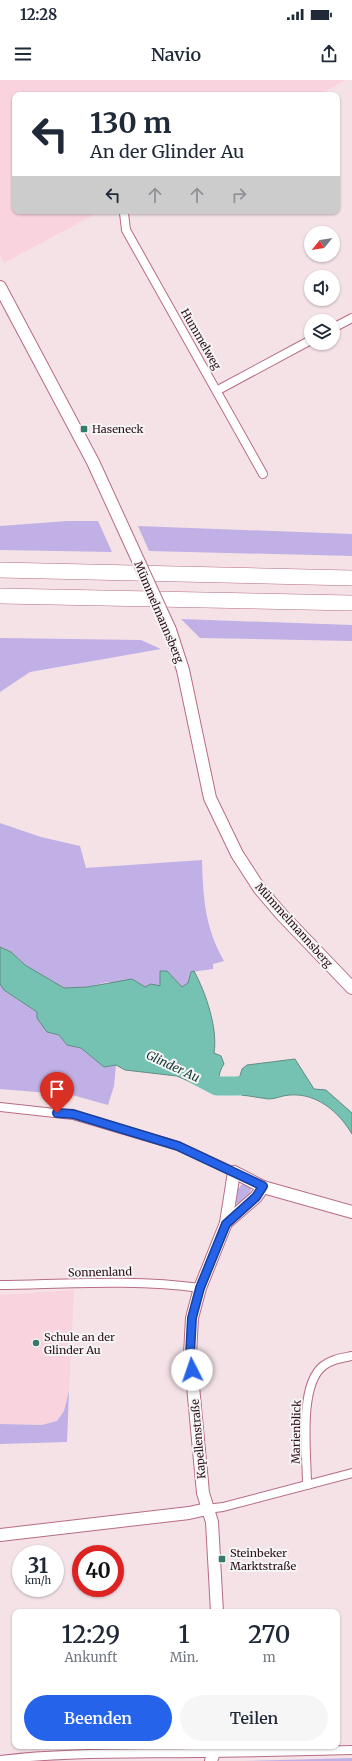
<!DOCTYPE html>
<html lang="de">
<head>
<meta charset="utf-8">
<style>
  body { margin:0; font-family:Merriweather,serif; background:#f6f6f7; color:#1f2937; height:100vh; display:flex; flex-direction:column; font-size:15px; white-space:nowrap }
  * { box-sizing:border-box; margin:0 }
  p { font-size:13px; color:#747a83 }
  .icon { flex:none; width:22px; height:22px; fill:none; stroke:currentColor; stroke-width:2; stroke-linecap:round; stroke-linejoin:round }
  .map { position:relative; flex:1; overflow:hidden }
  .drawer { position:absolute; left:12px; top:1529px; width:328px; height:140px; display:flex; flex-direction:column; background:#fff; border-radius:8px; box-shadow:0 1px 3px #0004 }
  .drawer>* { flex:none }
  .top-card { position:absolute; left:12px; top:12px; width:328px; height:122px; border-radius:8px; box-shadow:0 1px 3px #0004; background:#fff; color:#1f2937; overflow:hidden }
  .needle { width:26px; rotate:240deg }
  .fabs { position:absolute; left:304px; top:146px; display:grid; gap:8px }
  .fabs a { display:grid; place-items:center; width:36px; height:36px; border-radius:50%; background:#fff; box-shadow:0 1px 3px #0004; font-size:20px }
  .speed { position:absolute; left:12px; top:1465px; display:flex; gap:8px; font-size:20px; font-weight:700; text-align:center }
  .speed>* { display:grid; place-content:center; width:52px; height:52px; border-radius:50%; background:#fff; box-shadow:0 1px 3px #0004; line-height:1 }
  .speed small { font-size:10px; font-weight:400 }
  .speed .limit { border:6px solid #d22; background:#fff; color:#111 }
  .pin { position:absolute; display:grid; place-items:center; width:34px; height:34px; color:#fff; margin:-41px -17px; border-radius:50% 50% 50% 0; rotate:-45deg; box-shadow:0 0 4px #0007 }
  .pin .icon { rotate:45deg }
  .me { position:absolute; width:44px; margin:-22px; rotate:356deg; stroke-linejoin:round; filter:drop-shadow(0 0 3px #0008) }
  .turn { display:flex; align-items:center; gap:14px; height:84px; padding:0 12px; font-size:18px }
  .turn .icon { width:52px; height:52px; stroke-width:2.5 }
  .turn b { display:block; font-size:28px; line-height:34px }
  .lanes { display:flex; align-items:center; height:38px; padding:0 12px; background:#0003; justify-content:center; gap:20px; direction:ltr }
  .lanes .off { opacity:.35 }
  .eta { display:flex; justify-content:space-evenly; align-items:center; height:68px; text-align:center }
  .eta b { font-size:24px; font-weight:600; line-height:28px }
  .action { display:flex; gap:8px; margin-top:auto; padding:8px 12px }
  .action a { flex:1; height:46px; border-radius:24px; background:#2563eb; color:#fff; font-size:16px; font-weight:600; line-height:46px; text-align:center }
  .action a+a { background:#f6f6f7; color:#1f2937 }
  .status { display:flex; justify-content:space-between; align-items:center; height:28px; padding:0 20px; background:#fff; direction:ltr }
  .status svg { height:11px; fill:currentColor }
  header { display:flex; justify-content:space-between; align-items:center; height:52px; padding:0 12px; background:#fff; font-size:18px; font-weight:600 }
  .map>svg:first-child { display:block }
  .built { fill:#f9d3de }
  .green { fill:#c0b0e5 }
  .water { fill:#75c2b2; stroke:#5f8c84 }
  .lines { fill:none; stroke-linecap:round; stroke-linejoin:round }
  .river { stroke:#75c2b2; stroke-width:19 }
  .street-casing { stroke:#b86c85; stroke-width:10 }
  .secondary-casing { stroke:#b86c85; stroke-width:14 }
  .highway-casing { stroke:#b86c85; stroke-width:16 }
  .street { stroke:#fff; stroke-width:8 }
  .secondary { stroke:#fff; stroke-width:12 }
  .highway { stroke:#fff; stroke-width:15 }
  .secondary-bridge-casing { stroke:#b86c85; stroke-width:14; stroke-linecap:butt }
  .secondary-bridge { stroke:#fff; stroke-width:12 }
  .route-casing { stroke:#184099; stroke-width:10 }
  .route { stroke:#2563eb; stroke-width:7 }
  .poi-dot { fill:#36796d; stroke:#f5f5f5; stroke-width:1.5 }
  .labels { text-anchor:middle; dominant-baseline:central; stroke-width:4; stroke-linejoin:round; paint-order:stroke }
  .street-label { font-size:11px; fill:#2d0f1a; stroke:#f5f5f5 }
  .poi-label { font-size:11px; fill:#2d0f1a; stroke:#f5f5f5; text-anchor:start }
  .water-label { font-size:12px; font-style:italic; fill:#123730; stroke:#f5f5f5 }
</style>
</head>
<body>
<div class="status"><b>12:28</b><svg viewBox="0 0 49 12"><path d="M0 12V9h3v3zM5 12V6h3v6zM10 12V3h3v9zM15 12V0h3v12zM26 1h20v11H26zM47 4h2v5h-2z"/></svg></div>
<header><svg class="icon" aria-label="menu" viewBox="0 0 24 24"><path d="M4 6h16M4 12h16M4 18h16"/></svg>Navio<svg class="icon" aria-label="share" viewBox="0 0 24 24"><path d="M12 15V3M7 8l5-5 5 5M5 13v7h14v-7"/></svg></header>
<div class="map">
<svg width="352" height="1681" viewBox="0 0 352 1681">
  <rect width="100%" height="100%" fill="#f4e2e7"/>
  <g class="built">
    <polygon points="0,0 346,0 318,15 15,15 15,131 101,131 4,183 0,175"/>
    <polygon points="74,1210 69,1311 64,1331 57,1341 42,1345 0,1344 0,1215"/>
  </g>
  <g class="green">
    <polygon points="67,441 98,441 112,472 0,470 0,446"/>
    <polygon points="138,446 352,454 352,476 149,471"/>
    <polygon points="181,539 352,545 352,561 200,558"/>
    <polygon points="0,558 141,560 161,569 30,592 0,612"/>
    <path d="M0 743 41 757 80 766 86 788 202 780C203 818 205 848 224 881L213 884V889L191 892 188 903 182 908 167 891H160V906L145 907 107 902 87 907 64 908 25 885 11 872 0 867Z"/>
    <polygon points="0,904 4,910 37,932 47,952 59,955 67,965 81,968 104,987 116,985 114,1006 108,1025 72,1015 0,1009"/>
    <polygon points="244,1102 251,1108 250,1114 238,1125 234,1121 237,1110"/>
    <polygon points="69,1311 67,1362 0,1364 0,1344 42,1345 57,1341 64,1331"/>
    <polygon points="352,1678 352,1681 243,1681"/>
  </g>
  <g class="water">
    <path d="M0 867 11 872 25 885 64 908 87 907 132 899 145 907 151 904 160 906V891H167L182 907 188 903 191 892 194 891C206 913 218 949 214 973L221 976 224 984C217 994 221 999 214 1010L206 1009 177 996 125 990 116 985 104 987 81 968 67 965 59 955 47 952 37 938V932L4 910 0 904Z"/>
    <path d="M295 979 314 1009 326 1010 352 1033V1054C339 1032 317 1013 290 1015 283 1015 276 1019 269 1019 260 1018 251 1016 241 1015L239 1010 236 1009 242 989 247 985Z"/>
  </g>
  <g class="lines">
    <polyline class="river" points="194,994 217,1006 237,1006 262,1003"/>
    <defs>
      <g id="street">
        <polyline points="124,133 126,150 263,394"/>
        <polyline points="333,248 352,238"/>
        <polyline points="218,310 311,260"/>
        <polyline points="0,1027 73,1035 178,1066 234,1092"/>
        <path d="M0 1205C67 1204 134 1199 200 1208"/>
        <path d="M307 1405C307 1375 298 1306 323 1286 332 1279 342 1278 352 1276"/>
        <polyline points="207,1429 223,1427 352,1393"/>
        <path d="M0 1680C65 1672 131 1674 197 1673 249 1673 300 1671 352 1670"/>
      </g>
      <g id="secondary">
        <polyline points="0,207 93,382 126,454"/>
        <polyline points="170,550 183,590 210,718 237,774 259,808 282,835 352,908"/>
        <polyline points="226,1143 256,1117 263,1107"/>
        <polyline points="0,1455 189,1433 207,1429"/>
        <polyline points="217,1532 212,1442 203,1413 190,1274 192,1238 200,1208 226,1143 234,1092 263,1107 352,1132"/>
        <polyline points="211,1681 216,1666"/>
      </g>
      <g id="highway">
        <polyline points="0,490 352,498"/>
        <polyline points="0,516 352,523"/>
      </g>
    </defs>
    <use href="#street" class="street-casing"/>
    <use href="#secondary" class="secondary-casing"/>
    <use href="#highway" class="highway-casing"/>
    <use href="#street" class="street"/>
    <use href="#secondary" class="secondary"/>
    <use href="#highway" class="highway"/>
    <defs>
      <polyline id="secondary-bridge" points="126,454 170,550"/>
    </defs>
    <use href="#secondary-bridge" class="secondary-bridge-casing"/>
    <use href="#secondary-bridge" class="secondary-bridge"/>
  </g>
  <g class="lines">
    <defs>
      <polyline id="route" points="57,1033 73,1034 178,1066 263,1106 256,1117 226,1144 200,1208 192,1238 190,1274 192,1290"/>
    </defs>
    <use href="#route" class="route-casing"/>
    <use href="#route" class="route"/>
  </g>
  <g class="poi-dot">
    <rect x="80" y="345" width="8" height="8" rx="2"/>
    <circle cx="36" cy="1263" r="4"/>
    <rect x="218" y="1475" width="8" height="8" rx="2"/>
  </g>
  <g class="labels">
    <g class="street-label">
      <text transform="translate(201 259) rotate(60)">Hummelweg</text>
      <text transform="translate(159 532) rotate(67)">Mümmelmannsberg</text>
      <text transform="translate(294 845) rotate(48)">Mümmelmannsberg</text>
      <text transform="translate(100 1192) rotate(-1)">Sonnenland</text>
      <text transform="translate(296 1352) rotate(-89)">Marienblick</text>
      <text transform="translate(198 1359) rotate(-95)">Kapellenstraße</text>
    </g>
    <g class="poi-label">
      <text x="92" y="349">Haseneck</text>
      <text x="44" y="1257">Schule an der<tspan x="44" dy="13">Glinder Au</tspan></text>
      <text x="230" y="1473">Steinbeker<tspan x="230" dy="13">Marktstraße</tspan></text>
    </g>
    <g class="water-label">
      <text transform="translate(173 986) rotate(25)">Glinder Au</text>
    </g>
  </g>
</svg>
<div class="fabs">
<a><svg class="needle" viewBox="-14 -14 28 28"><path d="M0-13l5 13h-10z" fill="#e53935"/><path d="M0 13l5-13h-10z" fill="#747a83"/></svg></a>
<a><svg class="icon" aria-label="sound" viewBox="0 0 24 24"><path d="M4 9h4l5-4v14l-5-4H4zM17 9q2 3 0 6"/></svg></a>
<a><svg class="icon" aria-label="layers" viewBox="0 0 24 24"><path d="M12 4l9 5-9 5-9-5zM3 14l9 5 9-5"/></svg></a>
</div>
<div class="speed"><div>31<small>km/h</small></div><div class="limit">40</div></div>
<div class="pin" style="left:57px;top:1033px;background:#d93025"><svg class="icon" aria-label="arrive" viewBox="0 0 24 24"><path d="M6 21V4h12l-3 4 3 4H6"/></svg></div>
<svg class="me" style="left:192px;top:1290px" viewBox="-20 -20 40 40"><circle r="19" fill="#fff"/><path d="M0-13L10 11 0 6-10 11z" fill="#2563eb"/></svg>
<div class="top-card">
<div class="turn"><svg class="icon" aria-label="left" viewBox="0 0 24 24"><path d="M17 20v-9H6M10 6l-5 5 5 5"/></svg><div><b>130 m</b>An der Glinder Au</div></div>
<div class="lanes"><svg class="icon" aria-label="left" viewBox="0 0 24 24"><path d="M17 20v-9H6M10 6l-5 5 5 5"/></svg><svg class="icon off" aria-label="ahead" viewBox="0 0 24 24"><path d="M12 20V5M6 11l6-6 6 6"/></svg><svg class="icon off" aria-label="ahead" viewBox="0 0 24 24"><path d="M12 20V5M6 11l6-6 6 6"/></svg><svg class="icon off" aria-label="right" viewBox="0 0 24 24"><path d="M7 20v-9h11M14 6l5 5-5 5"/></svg></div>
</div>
<section class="drawer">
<div class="eta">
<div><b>12:29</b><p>Ankunft</p></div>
<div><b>1</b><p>Min.</p></div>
<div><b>270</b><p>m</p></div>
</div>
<div class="action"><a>Beenden</a><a>Teilen</a></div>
</section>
</div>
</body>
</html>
